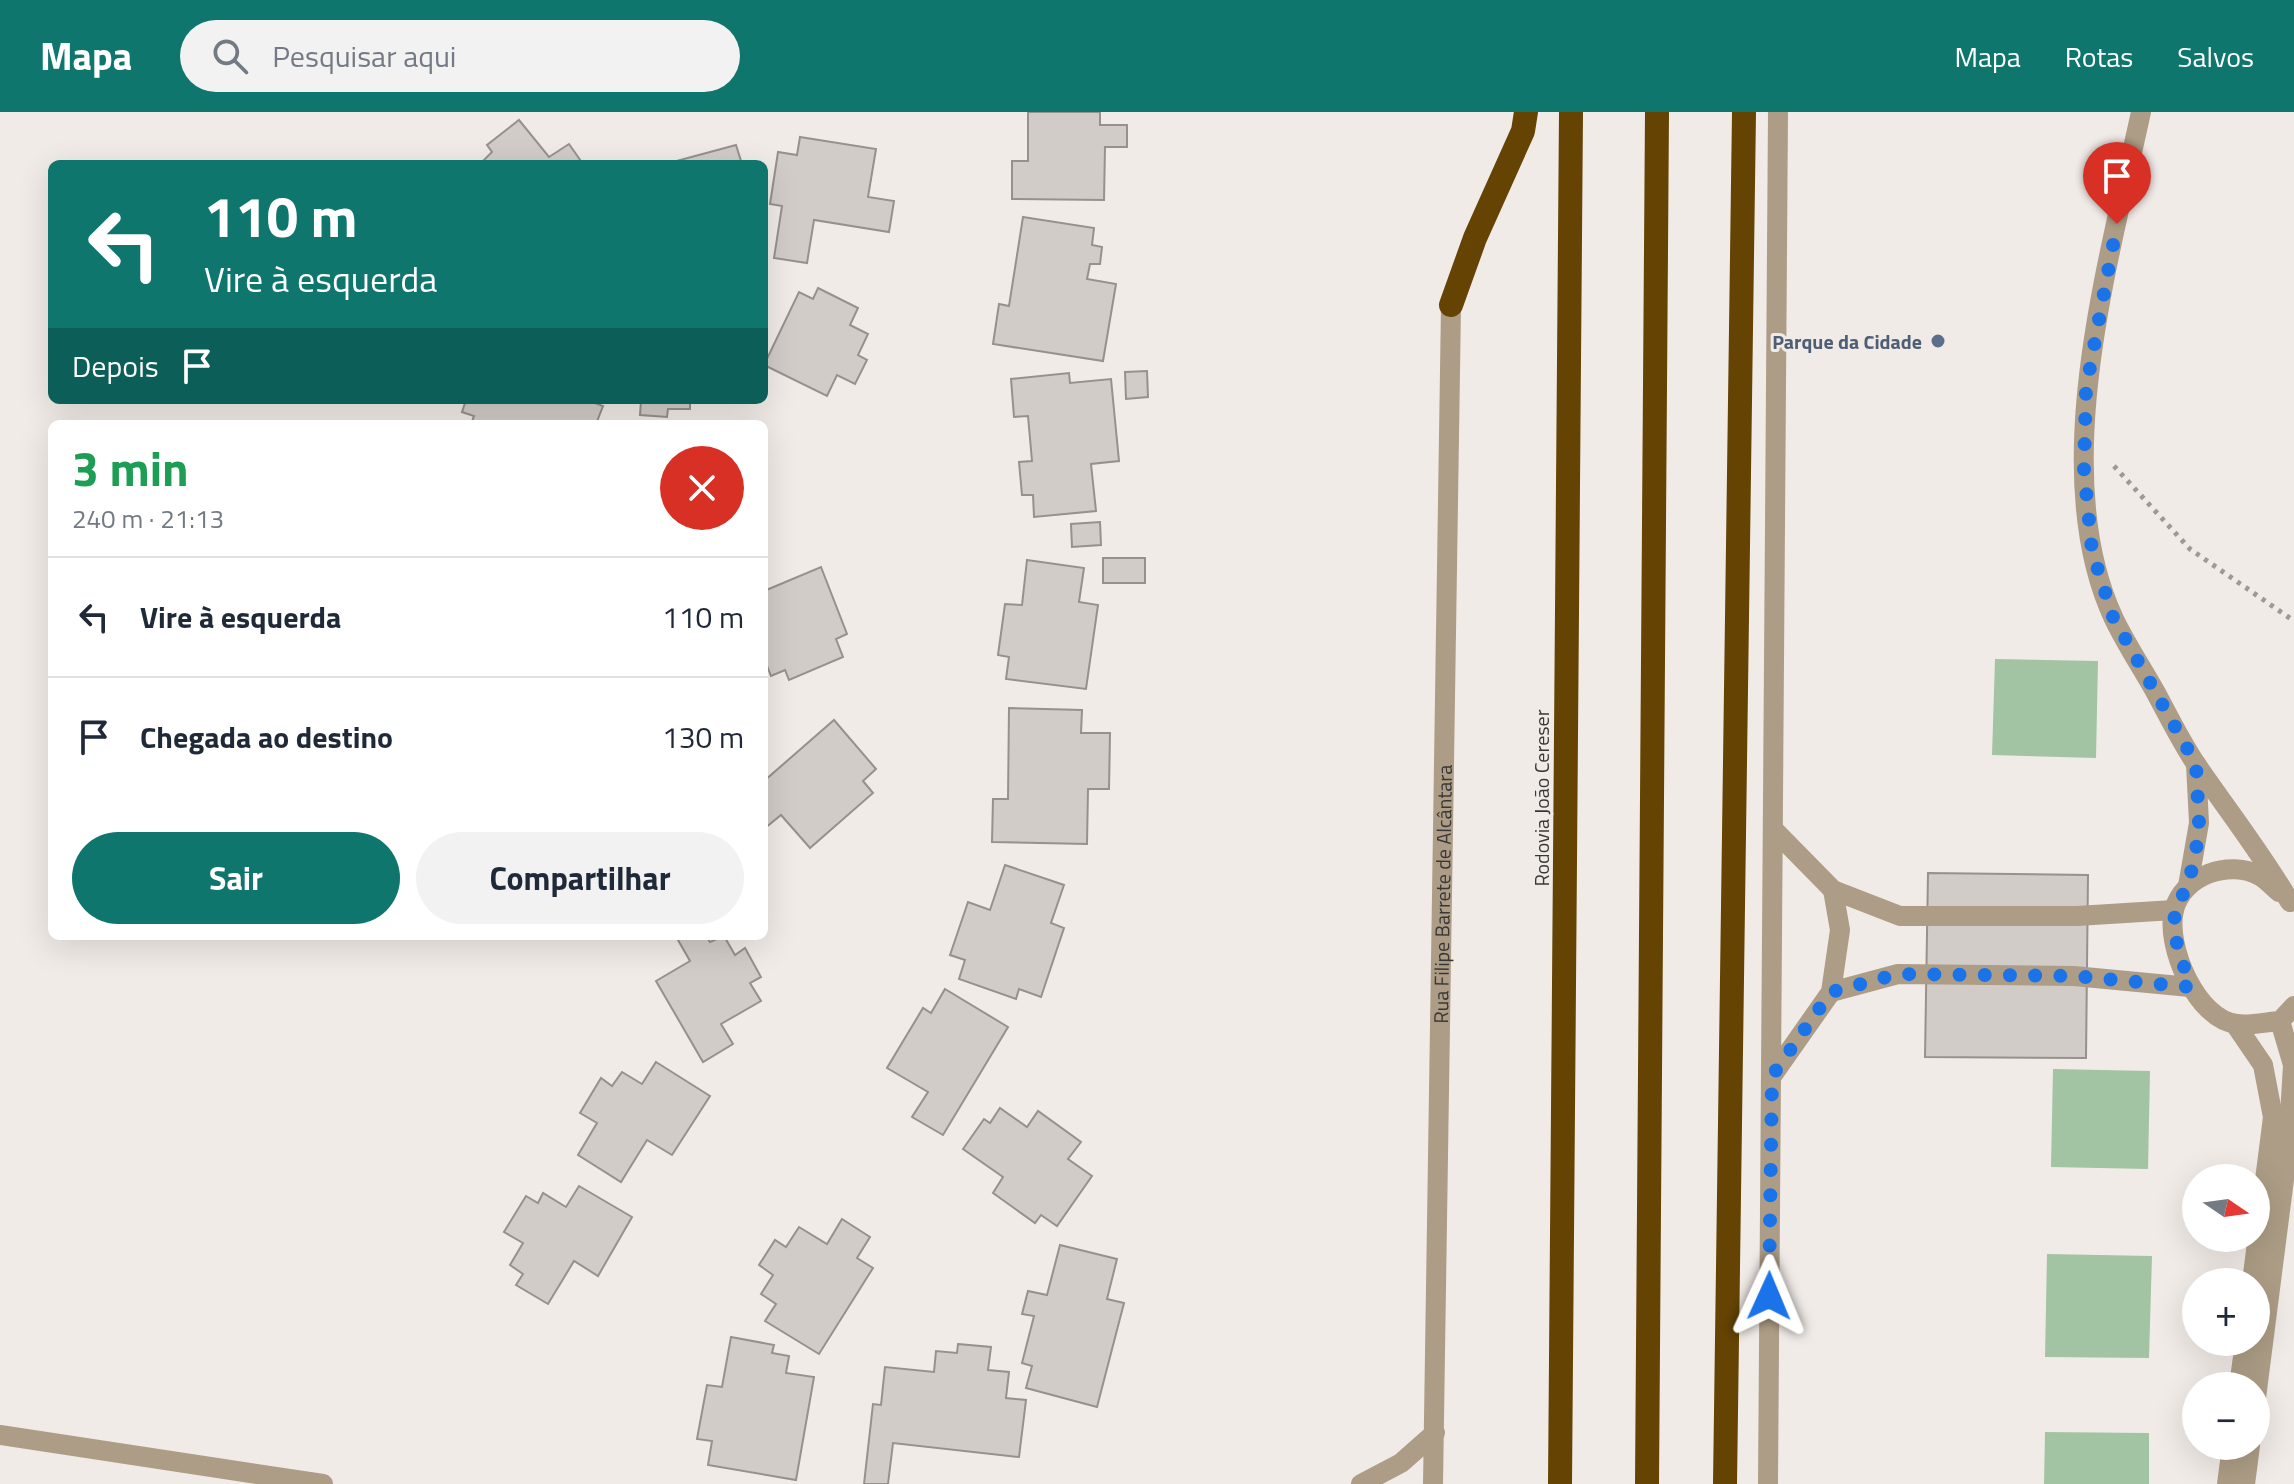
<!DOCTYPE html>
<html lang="pt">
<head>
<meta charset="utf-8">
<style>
  body { margin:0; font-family:"Titillium Web",sans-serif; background:#f2f2f3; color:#1f2937; height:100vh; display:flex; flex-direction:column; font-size:30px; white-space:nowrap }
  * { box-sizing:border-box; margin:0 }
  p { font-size:26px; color:#747a83 }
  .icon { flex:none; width:44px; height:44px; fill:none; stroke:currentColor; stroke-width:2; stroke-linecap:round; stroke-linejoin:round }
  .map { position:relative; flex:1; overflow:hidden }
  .side { position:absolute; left:48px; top:308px; width:720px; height:520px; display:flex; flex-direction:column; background:#fff; border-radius:12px; box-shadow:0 8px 32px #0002 }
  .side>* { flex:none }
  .guide { position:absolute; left:48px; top:48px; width:720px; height:244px; border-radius:12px; box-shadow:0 8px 32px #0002; background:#0f766e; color:#fff; overflow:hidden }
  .needle { width:52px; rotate:103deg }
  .buttons { position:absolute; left:2182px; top:1052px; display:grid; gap:16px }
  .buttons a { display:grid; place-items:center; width:88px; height:88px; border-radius:50%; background:#fff; box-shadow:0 8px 32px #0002; font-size:40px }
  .pin { position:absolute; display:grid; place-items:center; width:68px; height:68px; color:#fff; margin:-82px -34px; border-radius:50% 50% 50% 0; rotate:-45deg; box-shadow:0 0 8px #0007 }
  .pin .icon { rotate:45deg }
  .me { position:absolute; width:88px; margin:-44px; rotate:1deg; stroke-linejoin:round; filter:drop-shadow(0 0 6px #0008) }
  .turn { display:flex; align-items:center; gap:28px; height:168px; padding:0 24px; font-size:36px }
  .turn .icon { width:104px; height:104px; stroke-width:2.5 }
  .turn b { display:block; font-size:56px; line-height:68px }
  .then { display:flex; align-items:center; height:76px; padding:0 24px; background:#0003; gap:16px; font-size:30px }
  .round { display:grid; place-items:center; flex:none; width:84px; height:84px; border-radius:42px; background:#f2f2f3 }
  .overview { display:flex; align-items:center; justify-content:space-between; height:136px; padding:0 24px }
  h1 { font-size:48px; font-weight:700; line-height:60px; color:#1e9e55 }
  .primary-button { display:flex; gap:16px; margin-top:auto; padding:16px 24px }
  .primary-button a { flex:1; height:92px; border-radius:48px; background:#0f766e; color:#fff; font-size:32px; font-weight:700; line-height:92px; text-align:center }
  .primary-button a+a { background:#f2f2f3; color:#1f2937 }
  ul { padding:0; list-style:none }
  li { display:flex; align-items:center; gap:24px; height:120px; padding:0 24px; border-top:2px solid #e0e1e3 }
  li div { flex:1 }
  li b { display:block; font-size:30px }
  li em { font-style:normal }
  header { display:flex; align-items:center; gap:48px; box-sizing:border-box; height:112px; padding:0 40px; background:#0f766e; color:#fff }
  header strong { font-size:38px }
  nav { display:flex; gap:44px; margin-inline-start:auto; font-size:28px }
  .search { width:560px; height:72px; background:#f2f2f3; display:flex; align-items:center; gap:20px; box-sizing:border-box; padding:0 28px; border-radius:44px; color:#747a83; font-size:30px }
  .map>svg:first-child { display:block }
  .green { fill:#a2c4a2 }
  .building { fill:#d2ccc8; stroke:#96918d; stroke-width:2 }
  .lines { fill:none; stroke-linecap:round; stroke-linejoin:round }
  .path { stroke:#9d9996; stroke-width:5; stroke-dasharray:4 6; stroke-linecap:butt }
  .service { stroke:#ad9d86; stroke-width:20 }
  .minor { stroke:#ad9d86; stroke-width:20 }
  .motorway { stroke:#644303; stroke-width:24 }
  .route { stroke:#1a73e8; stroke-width:14; stroke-dasharray:0 25.2 }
  .service-dot { fill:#5c6f8a; stroke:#f1ebe7; stroke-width:3 }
  .labels { text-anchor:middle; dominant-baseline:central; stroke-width:6; stroke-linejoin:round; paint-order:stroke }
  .service-label { font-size:20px; font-weight:bold; fill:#4e5e75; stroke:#f1ebe7; text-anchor:end }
  .street-label { font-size:20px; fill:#393735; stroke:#f1ebe7 }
</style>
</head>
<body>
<header>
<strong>Mapa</strong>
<div class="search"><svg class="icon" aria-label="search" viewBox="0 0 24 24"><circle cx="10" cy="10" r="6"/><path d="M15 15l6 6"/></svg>Pesquisar aqui</div>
<nav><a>Mapa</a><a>Rotas</a><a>Salvos</a></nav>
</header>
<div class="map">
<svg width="2294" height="1372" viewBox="0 0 2294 1372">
  <rect width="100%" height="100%" fill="#f1ebe7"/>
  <g class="green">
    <polygon points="1995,547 2098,549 2096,646 1992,643"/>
    <polygon points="2053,957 2150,959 2148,1057 2051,1055"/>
    <polygon points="2047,1142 2152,1144 2149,1246 2045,1245"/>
    <polygon points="2045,1320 2149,1321 2149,1372 2044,1372"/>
  </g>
  <g class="building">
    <polygon points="1028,0 1100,0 1100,13 1127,13 1127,35 1105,35 1104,88 1012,87 1012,49 1028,49"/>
    <polygon points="519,8 549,45 569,32 583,52 480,52 492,40 487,33"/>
    <polygon points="800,25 876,37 868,85 894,89 889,120 814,108 807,151 774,146 782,94 770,92 778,40 797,43"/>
    <polygon points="736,33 742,52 669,52 669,51"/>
    <polygon points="1023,105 1094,116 1092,133 1102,135 1100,152 1090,152 1087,167 1116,172 1103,249 993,232 999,192 1009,194"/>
    <polygon points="818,176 858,196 850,213 868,222 858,243 867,248 855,272 837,263 827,284 764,253 799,180 813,187"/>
    <polygon points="1147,259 1148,285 1126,287 1125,260"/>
    <polygon points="1069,261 1070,271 1111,267 1119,349 1091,352 1096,399 1034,405 1033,383 1022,383 1019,350 1032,349 1028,304 1014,305 1011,267"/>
    <polygon points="466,288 587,288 603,294 596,312 471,312 474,304 462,300"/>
    <polygon points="690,288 690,297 668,297 667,305 640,303 641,289 618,289"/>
    <polygon points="1100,410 1101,433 1072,435 1071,412"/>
    <rect x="1103" y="446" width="42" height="25"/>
    <polygon points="1027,448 1084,456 1079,490 1098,493 1086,577 1006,567 1009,545 998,543 1005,492 1022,493"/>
    <polygon points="821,455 847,522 836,527 843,545 789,568 785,558 771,564 764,546 764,479"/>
    <polygon points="1009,596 1082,598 1081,621 1110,621 1109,677 1088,677 1087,732 992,730 993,687 1008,687"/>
    <polygon points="834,608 876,657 863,669 873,681 810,736 781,703 764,717 764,669"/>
    <polygon points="1005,753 1064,773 1051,811 1064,816 1041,885 1019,877 1016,887 959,867 965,848 950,843 968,790 990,798"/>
    <polygon points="1928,761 2088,763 2086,946 1925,945"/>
    <polygon points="685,824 706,824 710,830 724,824 735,843 745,836 761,865 750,871 761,889 721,912 733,932 703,950 656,869 690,849 678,828"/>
    <polygon points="945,877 1008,915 943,1023 912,1005 928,980 887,956 923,896 931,901"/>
    <polygon points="656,950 710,984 672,1043 647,1028 621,1070 578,1043 597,1011 580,1001 601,966 612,974 622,960 642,972"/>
    <polygon points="1000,996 1027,1015 1038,999 1081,1030 1068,1047 1092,1064 1057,1114 1041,1103 1035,1111 993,1081 1003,1065 963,1037 984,1007 990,1011"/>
    <polygon points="579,1074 632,1105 598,1164 574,1149 548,1192 516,1173 523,1162 510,1153 523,1131 504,1120 526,1084 538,1091 543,1081 566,1095"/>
    <polygon points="842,1107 870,1125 857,1146 873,1156 819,1242 765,1209 776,1192 761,1182 773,1163 759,1153 775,1128 786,1135 799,1115 827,1132"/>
    <polygon points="1060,1133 1117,1147 1107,1187 1124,1191 1097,1295 1026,1276 1032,1254 1022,1251 1034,1204 1022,1202 1028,1179 1047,1183"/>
    <polygon points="731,1225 774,1233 772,1241 789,1244 786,1261 814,1265 796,1368 708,1353 712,1329 697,1327 707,1273 722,1275"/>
    <polygon points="958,1232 991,1235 988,1258 1009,1260 1006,1286 1026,1288 1019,1345 893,1331 888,1372 864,1372 873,1292 881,1293 885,1255 934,1260 936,1239 957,1241"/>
  </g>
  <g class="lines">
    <polyline class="path" points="2114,354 2190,437 2294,509"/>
    <g class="service">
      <path d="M2141 0C2109 149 2046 362 2114 507 2126 532 2142 556 2156 581 2169 605 2182 632 2198 655 2229 700 2262 742 2290 790"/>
      <polyline points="1775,719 1833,778 1900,804 2077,804 2174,798"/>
      <polyline points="2188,774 2199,711 2196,652"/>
      <path d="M2279 780C2273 775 2267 768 2260 764 2230 747 2183 763 2174 798 2165 834 2197 908 2237 912 2250 914 2266 910 2280 909L2294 894"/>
      <polyline points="1831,880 1898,862 2074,864 2190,875"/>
      <polyline points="2235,912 2263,953 2273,1005 2252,1170"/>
      <polyline points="1772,964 1831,880 1840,818 1833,778"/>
      <polyline points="2239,1274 2245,1230"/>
      <polyline points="2256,1286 2288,1036 2293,953 2280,909"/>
      <polyline points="2227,1372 2232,1334"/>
      <polyline points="2245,1372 2250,1334"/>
    </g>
    <g class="minor">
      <polyline points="0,1323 323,1372"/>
      <polyline points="1361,1372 1401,1351 1435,1321"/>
      <path id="s1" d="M1433 1372 1451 193"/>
      <polyline points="1768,1372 1778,0"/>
    </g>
    <g class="motorway">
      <polyline points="1451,193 1475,126 1523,19 1526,0"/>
      <polyline points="1560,1372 1571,0"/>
      <polyline points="1647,1372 1657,0"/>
      <polyline points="1725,1372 1744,0"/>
    </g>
  </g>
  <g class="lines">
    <polyline class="route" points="1769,1184 1772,964 1831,880 1898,862 2074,864 2190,875 2176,828 2174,798 2188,774 2196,739 2199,711 2196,652 2113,505 2092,439 2084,357 2086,277 2117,112"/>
  </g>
  <circle class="service-dot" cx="1938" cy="229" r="8"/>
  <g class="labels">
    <g class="service-label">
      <text x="1922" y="229">Parque da Cidade</text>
    </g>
    <g class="street-label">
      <text transform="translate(1541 686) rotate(-90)">Rodovia João Cereser</text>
      <text stroke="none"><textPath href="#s1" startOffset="590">Rua Filipe Barrete de Alcântara</textPath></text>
    </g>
  </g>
</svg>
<div class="buttons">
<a><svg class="needle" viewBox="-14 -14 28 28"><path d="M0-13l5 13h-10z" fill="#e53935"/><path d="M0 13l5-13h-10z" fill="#747a83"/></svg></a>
<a>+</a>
<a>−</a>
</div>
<div class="pin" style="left:2117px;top:112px;background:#d93025"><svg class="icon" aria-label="arrive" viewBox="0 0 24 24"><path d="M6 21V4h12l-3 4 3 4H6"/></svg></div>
<svg class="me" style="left:1769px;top:1184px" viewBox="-20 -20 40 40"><path d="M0-17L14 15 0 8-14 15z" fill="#1a73e8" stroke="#fff" stroke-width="4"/></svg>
<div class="guide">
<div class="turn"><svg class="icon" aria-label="left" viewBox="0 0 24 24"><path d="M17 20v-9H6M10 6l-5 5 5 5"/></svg><div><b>110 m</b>Vire à esquerda</div></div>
<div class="then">Depois<svg class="icon" aria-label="arrive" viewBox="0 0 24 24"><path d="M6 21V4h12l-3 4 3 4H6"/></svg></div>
</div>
<section class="side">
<div class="overview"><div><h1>3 min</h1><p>240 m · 21:13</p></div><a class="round" style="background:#d93025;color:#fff"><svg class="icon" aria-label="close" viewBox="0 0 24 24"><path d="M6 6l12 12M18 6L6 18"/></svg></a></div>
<ul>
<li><svg class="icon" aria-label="left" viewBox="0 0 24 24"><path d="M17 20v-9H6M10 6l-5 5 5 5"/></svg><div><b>Vire à esquerda</b></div><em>110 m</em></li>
<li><svg class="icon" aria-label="arrive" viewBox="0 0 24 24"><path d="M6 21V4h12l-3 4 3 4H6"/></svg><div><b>Chegada ao destino</b></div><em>130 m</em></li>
</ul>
<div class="primary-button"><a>Sair</a><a>Compartilhar</a></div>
</section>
</div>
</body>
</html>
